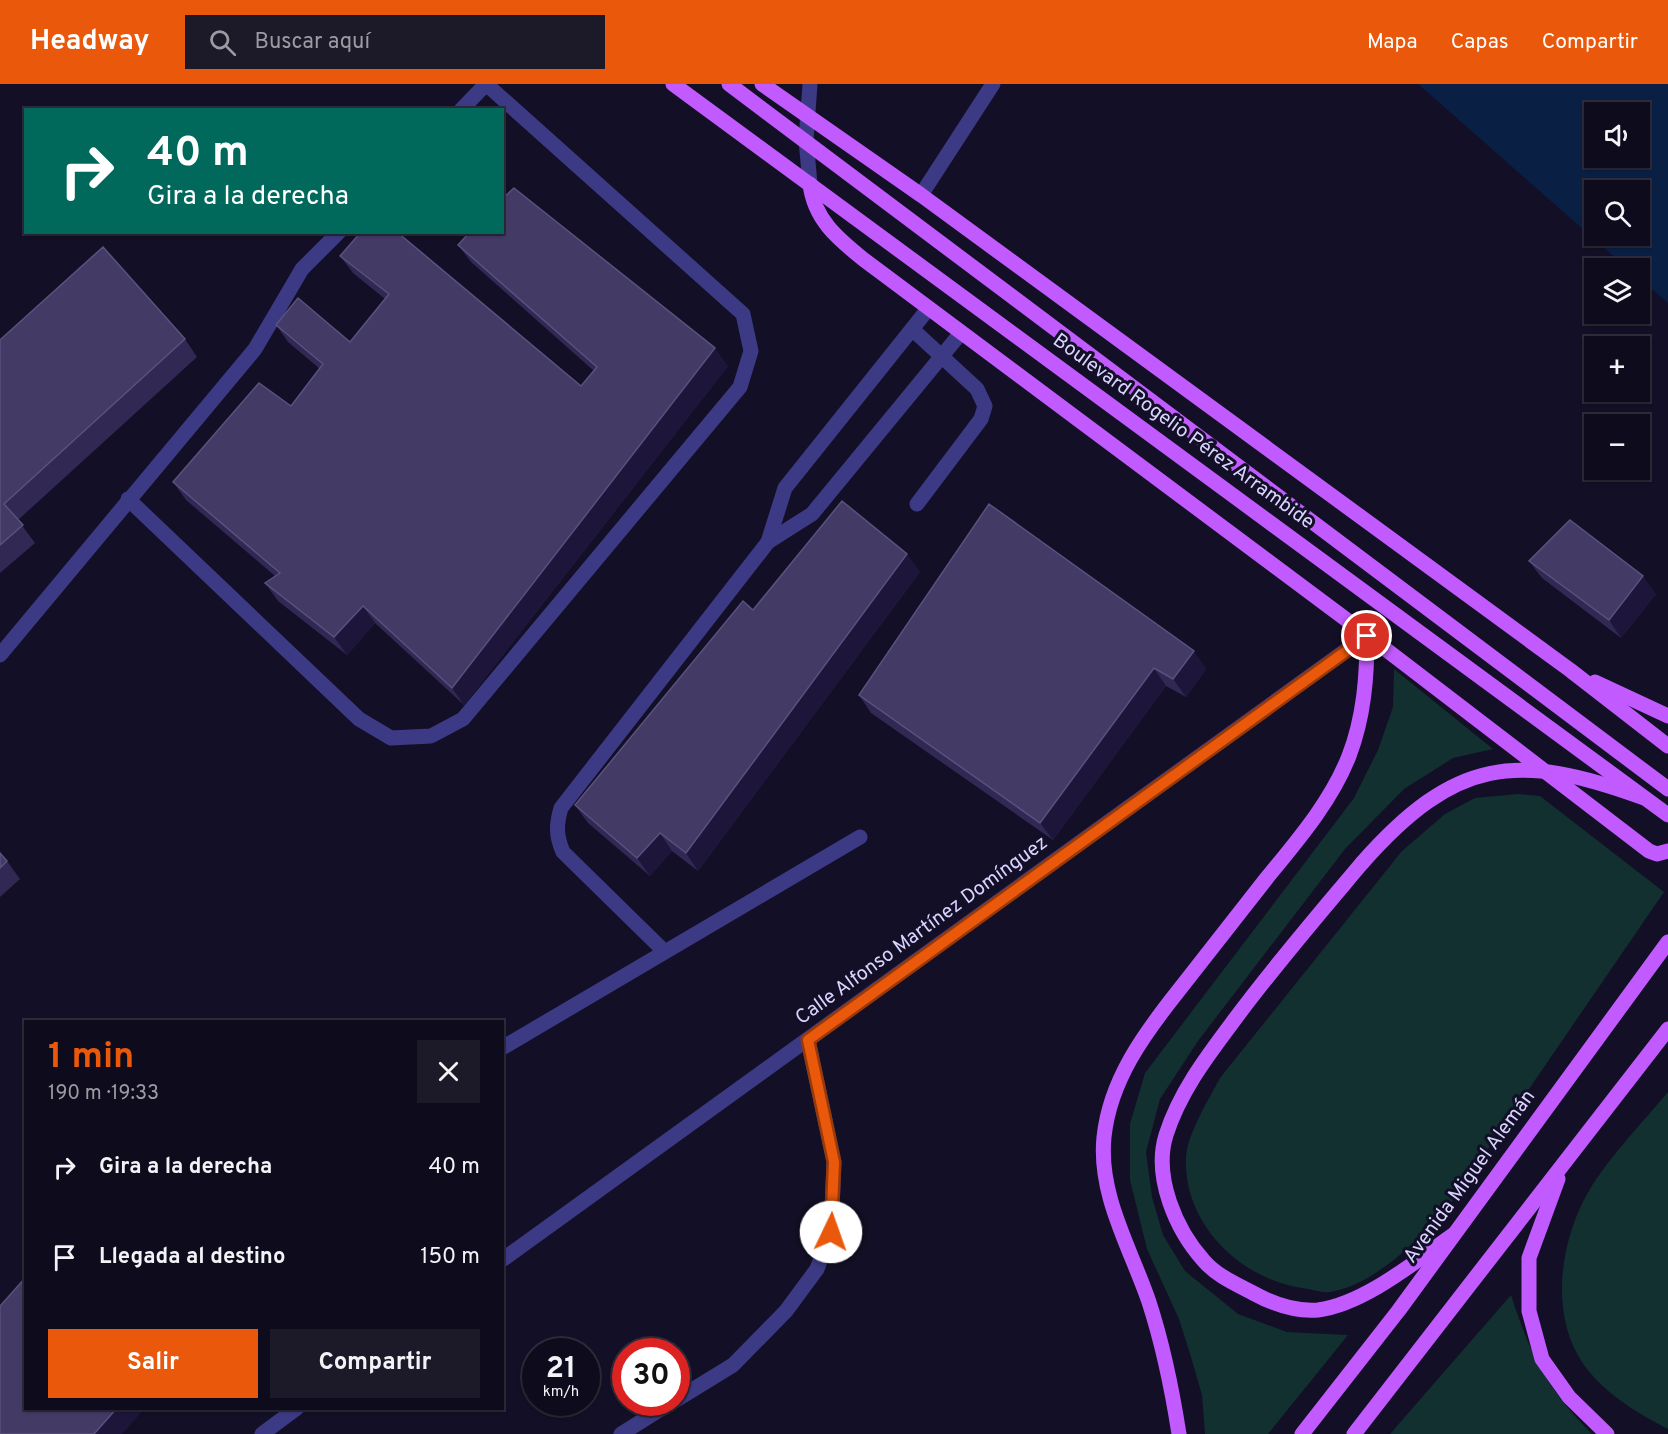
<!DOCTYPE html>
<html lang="es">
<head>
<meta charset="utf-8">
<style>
  body { margin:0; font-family:Overpass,sans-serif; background:#1c1929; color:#f1f3f6; height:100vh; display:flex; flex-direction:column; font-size:22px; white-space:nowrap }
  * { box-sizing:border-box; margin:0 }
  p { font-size:20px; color:#9b9ba3 }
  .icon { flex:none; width:33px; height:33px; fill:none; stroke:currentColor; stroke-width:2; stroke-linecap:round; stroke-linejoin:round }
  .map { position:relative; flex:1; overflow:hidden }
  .side { position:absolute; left:24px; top:936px; width:480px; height:390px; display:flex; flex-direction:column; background:#0e0b1c; border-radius:0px; box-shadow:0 2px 4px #0004,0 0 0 2px #2e2b3b }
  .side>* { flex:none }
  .banner { position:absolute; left:24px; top:24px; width:480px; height:126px; border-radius:0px; box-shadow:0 2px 4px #0004,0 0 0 2px #2e2b3b; background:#00695c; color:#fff; overflow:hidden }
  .tools { position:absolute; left:1584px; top:18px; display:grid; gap:12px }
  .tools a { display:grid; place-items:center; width:66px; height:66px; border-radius:0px; background:#0e0b1c; box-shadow:0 2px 4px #0004,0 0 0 2px #2e2b3b; font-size:30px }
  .speed { position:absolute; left:522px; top:1254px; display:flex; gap:12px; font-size:30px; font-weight:700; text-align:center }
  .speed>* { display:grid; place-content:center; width:78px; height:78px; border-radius:50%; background:#0e0b1c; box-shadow:0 2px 4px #0004,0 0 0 2px #2e2b3b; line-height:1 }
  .speed small { font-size:15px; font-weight:400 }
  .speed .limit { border:9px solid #d22; background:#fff; color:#111 }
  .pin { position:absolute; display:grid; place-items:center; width:51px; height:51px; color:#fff; margin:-26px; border:3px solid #fff; border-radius:50%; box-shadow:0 2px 6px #0007 }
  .me { position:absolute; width:66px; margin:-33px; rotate:3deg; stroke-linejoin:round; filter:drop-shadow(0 0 4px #0008) }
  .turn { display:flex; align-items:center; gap:21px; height:126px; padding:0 24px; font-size:27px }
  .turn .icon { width:78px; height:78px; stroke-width:2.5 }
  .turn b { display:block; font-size:42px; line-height:51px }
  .round { display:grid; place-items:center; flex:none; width:63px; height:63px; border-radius:0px; background:#1c1929 }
  .head { display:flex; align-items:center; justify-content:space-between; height:102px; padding:0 24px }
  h1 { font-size:36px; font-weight:700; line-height:45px; color:#ea580c }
  .button { display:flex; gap:12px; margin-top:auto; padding:12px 24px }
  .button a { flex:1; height:69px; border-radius:0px; background:#ea580c; color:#fff; font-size:24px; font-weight:700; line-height:69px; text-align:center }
  .button a+a { background:#1c1929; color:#f1f3f6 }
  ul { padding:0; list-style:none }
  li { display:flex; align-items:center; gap:18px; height:90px; padding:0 24px }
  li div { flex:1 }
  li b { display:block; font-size:22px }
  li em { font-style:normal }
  header { display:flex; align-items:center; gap:36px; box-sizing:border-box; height:84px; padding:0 30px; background:#ea580c; color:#fff }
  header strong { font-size:28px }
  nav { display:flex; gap:33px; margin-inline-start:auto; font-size:21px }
  .search { width:420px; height:54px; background:#1c1929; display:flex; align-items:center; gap:15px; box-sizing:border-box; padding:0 21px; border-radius:0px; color:#9b9ba3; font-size:22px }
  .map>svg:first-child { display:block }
  .green { fill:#12302f }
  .water { fill:#0a1f44; fill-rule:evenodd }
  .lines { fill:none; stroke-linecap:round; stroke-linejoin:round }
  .minor { stroke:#3d3a85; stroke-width:15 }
  .major { stroke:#c25bff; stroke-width:15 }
  .major-bridge { stroke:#c25bff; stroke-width:15 }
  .wall { fill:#312854 }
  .shaded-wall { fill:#1d163a }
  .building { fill:#433a66; stroke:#5a527e; stroke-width:1.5 }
  .route-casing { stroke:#983908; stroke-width:15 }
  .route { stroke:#ea580c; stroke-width:10 }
  .labels { text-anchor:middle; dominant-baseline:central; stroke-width:6; stroke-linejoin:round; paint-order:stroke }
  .street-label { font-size:20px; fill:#d9d4ff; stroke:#130f26 }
</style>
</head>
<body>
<header>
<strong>Headway</strong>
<div class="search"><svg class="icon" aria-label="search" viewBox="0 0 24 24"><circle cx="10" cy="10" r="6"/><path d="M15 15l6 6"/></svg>Buscar aquí</div>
<nav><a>Mapa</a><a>Capas</a><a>Compartir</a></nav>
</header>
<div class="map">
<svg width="1668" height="1350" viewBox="0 0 1668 1350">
  <rect width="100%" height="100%" fill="#130f26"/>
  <g class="green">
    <polygon points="1394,585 1493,665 1453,674 1404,705 1345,765 1198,957 1160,1015 1146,1068 1152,1113 1163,1151 1185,1187 1238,1230 1287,1248 1348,1251 1268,1350 1205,1350 1202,1311 1191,1273 1179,1235 1147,1165 1130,1096 1130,1040 1145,989 1354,714 1378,666 1393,623"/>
    <path d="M1518 710 1540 712 1664 808 1442 1132C1410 1162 1375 1200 1330 1208 1321 1209 1311 1205 1302 1204 1240 1195 1183 1139 1186 1074 1187 1050 1209 1015 1220 994L1402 767 1445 730 1475 714Z"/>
    <path d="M1668 1008V1345C1637 1329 1602 1308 1582 1278 1548 1226 1561 1150 1593 1100 1614 1068 1643 1038 1668 1008Z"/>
    <path d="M1511 1211C1531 1272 1546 1304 1592 1350H1390Z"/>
  </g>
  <path class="water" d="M1418 0H1668V219L1640 195V184H1627ZM1594 28H1640V74H1594ZM1640 106V152H1594V106Z"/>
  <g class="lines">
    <g class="minor">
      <polyline points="810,0 806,56 810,100"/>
      <polyline points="461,26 486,0"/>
      <polyline points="921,111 993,0"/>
      <polyline points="912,245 977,305 985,322 981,335 917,420"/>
      <polyline points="128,415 359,635 391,654 431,652 463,635 740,303 751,267 743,230 486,0"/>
      <polyline points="768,458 785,404 928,225"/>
      <polyline points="0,571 255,265 302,185 339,148"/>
      <path d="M664 867 563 768C556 752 556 741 561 724L768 458 812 430 960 250"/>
      <polyline points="502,964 860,753"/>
      <polyline points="502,1176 1367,551"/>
      <polyline points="676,1316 733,1281 786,1227 817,1185 831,1148 834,1078 808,956"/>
      <polyline points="262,1350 297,1324"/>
      <polyline points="621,1350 672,1318"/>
    </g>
    <g class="major">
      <polyline points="673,0 1668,731"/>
      <polyline points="729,0 1668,705"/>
      <polyline points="762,0 921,111 1570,586 1668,662"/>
      <path d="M810 100C814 135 837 154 863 175L1367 551 1649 767 1657 770 1668 767"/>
      <polyline points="1595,598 1668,632"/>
      <path d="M1362 779C1319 830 1275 881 1235 935 1208 971 1180 1007 1166 1051 1153 1093 1176 1146 1204 1177 1217 1192 1236 1200 1253 1209 1273 1220 1295 1228 1318 1226 1364 1220 1416 1177 1453 1151"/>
      <polyline points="1558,1095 1529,1174 1529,1227 1542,1275 1569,1313 1607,1350"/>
      <path d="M1179 1350C1172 1305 1163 1261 1149 1218 1131 1165 1098 1111 1104 1053 1110 996 1144 950 1179 906 1208 869 1237 832 1266 795 1297 757 1331 718 1349 672 1364 633 1367 593 1367 551"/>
      <polyline points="1302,1350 1399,1226 1668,858"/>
      <polyline points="1354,1350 1668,945"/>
    </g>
    <path class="major-bridge" d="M1362 779C1455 674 1516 667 1644 714"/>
  </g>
  <g class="wall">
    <polygon points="458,161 728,282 464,621 375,539 347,571 278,517 265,499 275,492 186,416 173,398 291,322 320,285 288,258 276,241 350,258 385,215 353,189 340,172 581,302 594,287 471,178"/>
    <polygon points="185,255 197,273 18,436 35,459 0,489 0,256"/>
    <polygon points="989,420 1206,585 1186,613 1166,602 1053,756 871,629 859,611"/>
    <polygon points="1529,477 1656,510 1621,554 1542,494"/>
    <polygon points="920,488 698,787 672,767 650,792 588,739 575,721 753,526"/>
    <polygon points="0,769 7,777 20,795 0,813"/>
  </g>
  <g class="shaded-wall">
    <polygon points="715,264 728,282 464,621 452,604"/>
    <polygon points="907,470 920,488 698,787 686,769"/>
    <polygon points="1643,492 1656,510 1621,554 1609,536"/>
    <polygon points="363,522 375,539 347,571 334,553"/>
    <polygon points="1194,567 1206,585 1186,613 1173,595"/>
    <polygon points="1154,584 1166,602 1053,756 1040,739"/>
    <polygon points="660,749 672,767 650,792 637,774"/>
    <polygon points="117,1324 145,1324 122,1350 94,1350"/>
  </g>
  <g class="building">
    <polygon points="514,104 715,264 452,604 363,522 334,553 265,499 280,489 173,398 259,299 291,322 323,280 276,241 298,214 350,258 389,210 340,172 361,148 397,148 581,302 597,283 458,161 470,148 502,148 502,115"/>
    <polygon points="103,163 185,255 4,420 23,441 0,461 0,256"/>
    <polygon points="842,417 907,470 686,769 660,749 637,774 575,721 743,517 753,526"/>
    <polygon points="989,420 1194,567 1173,595 1154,584 1040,739 859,611"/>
    <polygon points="1570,436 1643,492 1609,536 1529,477"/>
    <polygon points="0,769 7,777 0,784"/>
    <polygon points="26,1193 26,1324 117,1324 94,1350 0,1350 0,1222"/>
  </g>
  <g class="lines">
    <defs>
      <polyline id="route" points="831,1148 834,1078 808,956 1367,552"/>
    </defs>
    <use href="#route" class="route-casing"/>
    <use href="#route" class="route"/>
  </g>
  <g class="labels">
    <g class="street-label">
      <text transform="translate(1183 348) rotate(36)">Boulevard Rogelio Pérez Arrambide</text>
      <text transform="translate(922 847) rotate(-36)">Calle Alfonso Martínez Domínguez</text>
      <text transform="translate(1470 1093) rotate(-54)">Avenida Miguel Alemán</text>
    </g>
  </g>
</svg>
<div class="tools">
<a><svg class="icon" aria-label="sound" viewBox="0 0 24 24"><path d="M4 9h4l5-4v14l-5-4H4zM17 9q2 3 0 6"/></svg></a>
<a><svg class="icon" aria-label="search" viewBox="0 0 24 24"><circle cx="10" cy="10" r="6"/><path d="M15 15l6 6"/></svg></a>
<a><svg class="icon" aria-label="layers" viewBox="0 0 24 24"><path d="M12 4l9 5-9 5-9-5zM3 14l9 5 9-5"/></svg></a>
<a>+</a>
<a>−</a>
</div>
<div class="speed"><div>21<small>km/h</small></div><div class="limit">30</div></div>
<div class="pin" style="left:1367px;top:552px;background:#d93025"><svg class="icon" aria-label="arrive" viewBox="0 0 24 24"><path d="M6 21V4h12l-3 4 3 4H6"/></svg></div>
<svg class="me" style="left:831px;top:1148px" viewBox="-20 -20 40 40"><circle r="19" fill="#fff"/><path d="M0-13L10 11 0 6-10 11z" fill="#ea580c"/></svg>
<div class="banner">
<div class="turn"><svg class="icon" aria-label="right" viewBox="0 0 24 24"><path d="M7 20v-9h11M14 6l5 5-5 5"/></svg><div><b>40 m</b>Gira a la derecha</div></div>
</div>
<section class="side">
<div class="head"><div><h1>1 min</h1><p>190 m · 19:33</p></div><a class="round"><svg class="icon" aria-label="close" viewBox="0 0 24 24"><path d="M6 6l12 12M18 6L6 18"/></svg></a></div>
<ul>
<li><svg class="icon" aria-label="right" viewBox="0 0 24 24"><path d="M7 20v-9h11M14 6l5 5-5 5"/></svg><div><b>Gira a la derecha</b></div><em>40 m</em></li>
<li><svg class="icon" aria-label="arrive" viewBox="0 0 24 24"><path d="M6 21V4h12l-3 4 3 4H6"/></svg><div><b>Llegada al destino</b></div><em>150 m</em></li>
</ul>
<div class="button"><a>Salir</a><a>Compartir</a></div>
</section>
</div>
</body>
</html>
